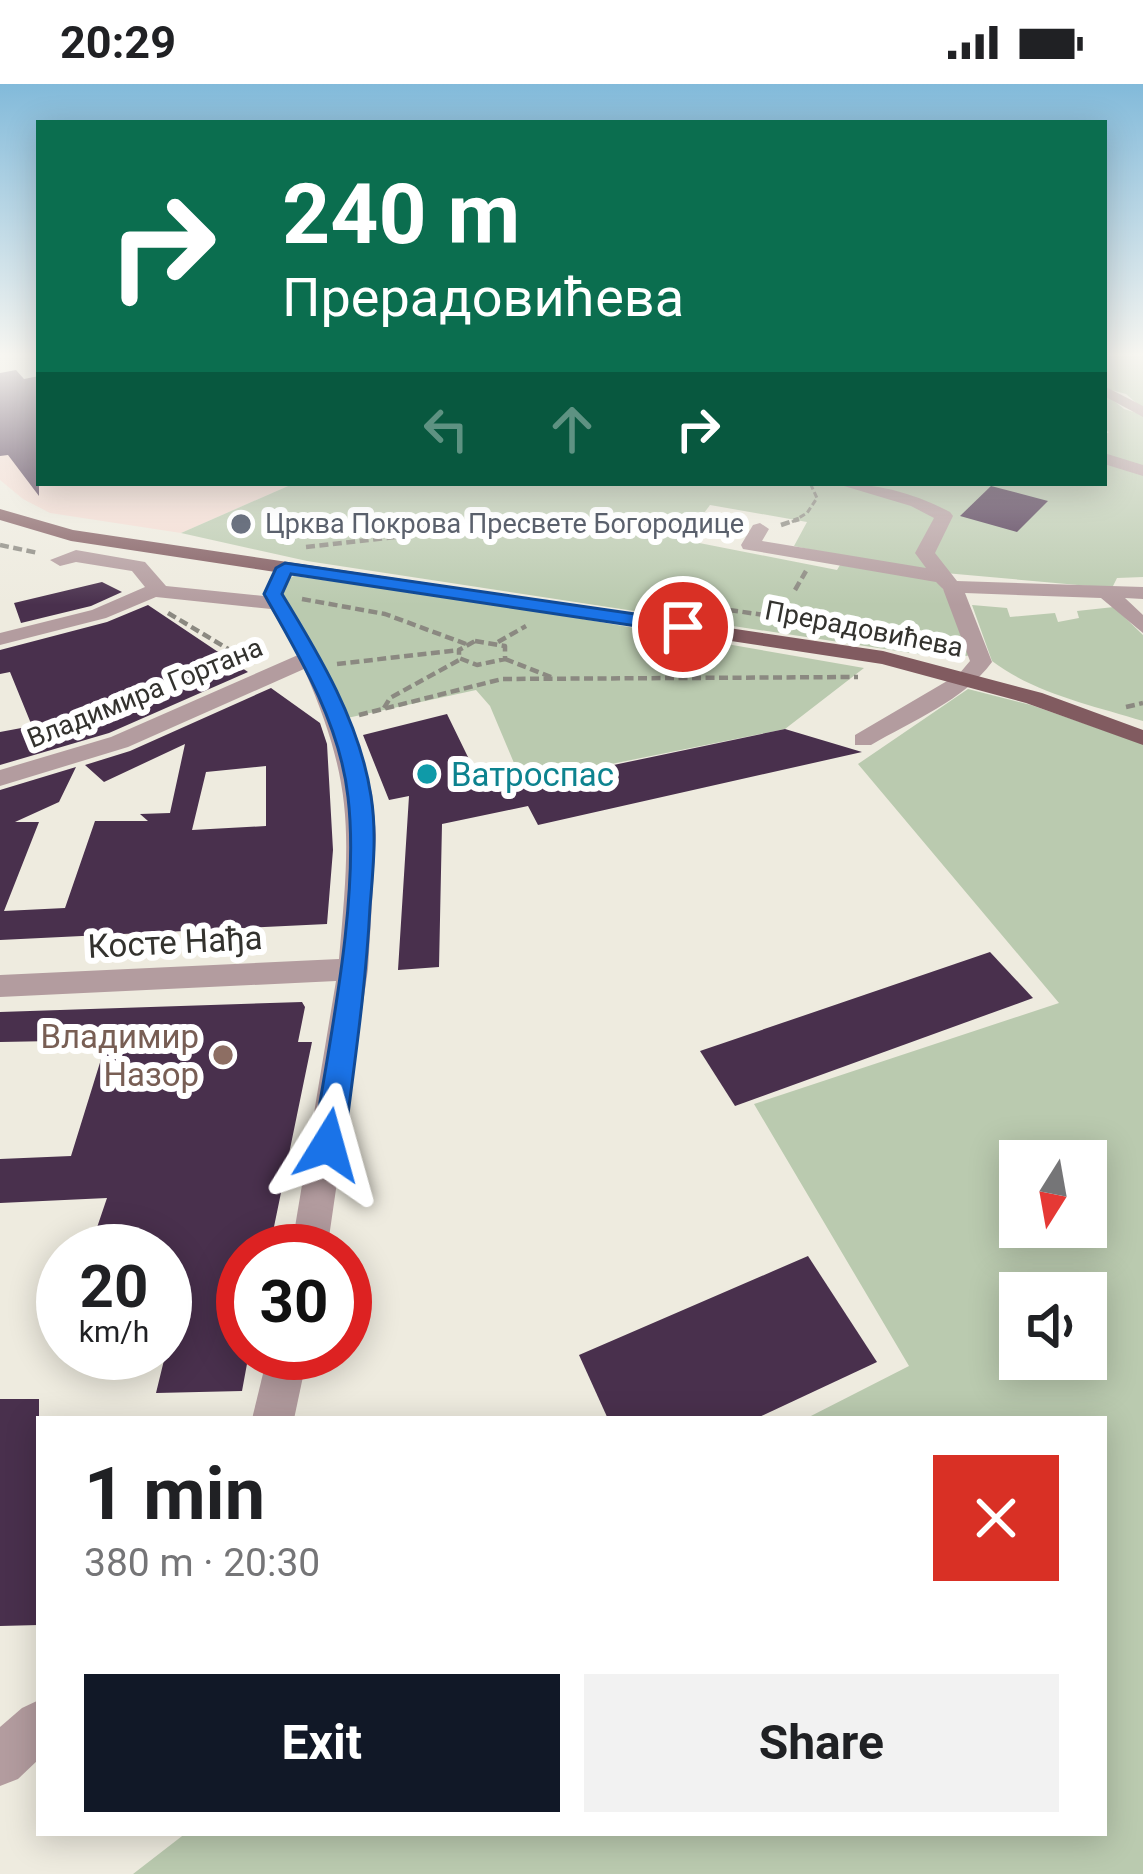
<!DOCTYPE html>
<html lang="en">
<head>
<meta charset="utf-8">
<style>
  body { margin:0; font-family:Roboto,sans-serif; background:#f2f2f2; color:#202124; height:100vh; display:flex; flex-direction:column; font-size:45px; white-space:nowrap }
  * { box-sizing:border-box; margin:0 }
  p { font-size:39px; color:#757577 }
  .icon { flex:none; width:66px; height:66px; fill:none; stroke:currentColor; stroke-width:2; stroke-linecap:round; stroke-linejoin:round }
  .map { position:relative; flex:1; overflow:hidden }
  .drawer { position:absolute; left:36px; top:1332px; width:1071px; height:420px; display:flex; flex-direction:column; background:#fff; border-radius:0px; box-shadow:0 6px 30px #0003 }
  .drawer>* { flex:none }
  .top-card { position:absolute; left:36px; top:36px; width:1071px; height:366px; border-radius:0px; box-shadow:0 6px 30px #0003; background:#0b6e4f; color:#fff; overflow:hidden }
  .needle { width:78px; rotate:191deg }
  .tools { position:absolute; left:999px; top:1056px; display:grid; gap:24px }
  .tools a { display:grid; place-items:center; width:108px; height:108px; border-radius:0px; background:#fff; box-shadow:0 6px 30px #0003; font-size:60px }
  .speed { position:absolute; left:36px; top:1140px; display:flex; gap:24px; font-size:60px; font-weight:700; text-align:center }
  .speed>* { display:grid; place-content:center; width:156px; height:156px; border-radius:50%; background:#fff; box-shadow:0 6px 30px #0003; line-height:1 }
  .speed small { font-size:30px; font-weight:400 }
  .speed .limit { border:18px solid #d22; background:#fff; color:#111 }
  .pin { position:absolute; display:grid; place-items:center; width:102px; height:102px; color:#fff; margin:-51px; border:6px solid #fff; border-radius:50%; box-shadow:0 3px 12px #0007 }
  .me { position:absolute; width:132px; margin:-66px; rotate:8deg; stroke-linejoin:round; filter:drop-shadow(0 0 9px #0008) }
  .turn { display:flex; align-items:center; gap:42px; height:252px; padding:0 48px; font-size:54px }
  .turn .icon { width:156px; height:156px; stroke-width:2.5 }
  .turn b { display:block; font-size:84px; line-height:102px }
  .lanes { display:flex; align-items:center; height:114px; padding:0 48px; background:#0003; justify-content:center; gap:60px; direction:ltr }
  .lanes .off { opacity:.35 }
  .round { display:grid; place-items:center; flex:none; width:126px; height:126px; border-radius:0px; background:#f2f2f2 }
  .headline { display:flex; align-items:center; justify-content:space-between; height:204px; padding:0 48px }
  h1 { font-size:72px; font-weight:700; line-height:90px }
  .action { display:flex; gap:24px; margin-top:auto; padding:24px 48px }
  .action a { flex:1; height:138px; border-radius:0px; background:#111827; color:#fff; font-size:48px; font-weight:700; line-height:138px; text-align:center }
  .action a+a { background:#f2f2f2; color:#202124 }
  .status { display:flex; justify-content:space-between; align-items:center; height:84px; padding:0 60px; background:#fff; direction:ltr }
  .status svg { height:33px; fill:currentColor }
  .map>svg:first-child { display:block }
  .education { fill:#f4dbd2 }
  .green { fill:#bacaaf; fill-rule:evenodd }
  .building { fill:#49304d; fill-rule:evenodd }
  .lines { fill:none; stroke-linecap:round; stroke-linejoin:round }
  .path-far1 { stroke:#8b8981; stroke-width:3; stroke-dasharray:6 3; stroke-linecap:butt }
  .path { stroke:#8b8981; stroke-width:4.5; stroke-dasharray:9 4.5; stroke-linecap:butt }
  .minor { fill:#b39c9f; fill-rule:evenodd }
  .major { fill:#815b60; fill-rule:evenodd }
  .route { fill:#1a73e8; stroke:#114b97; stroke-width:3 }
  .worship-dot { fill:#6b7280; stroke:#fff; stroke-width:4.5 }
  .culture-dot { fill:#0f9aa8; stroke:#fff; stroke-width:4.5 }
  .education-dot { fill:#8d6e63; stroke:#fff; stroke-width:4.5 }
  .labels { text-anchor:middle; dominant-baseline:central; stroke-width:12; stroke-linejoin:round; paint-order:stroke }
  .far-worship-label { font-size:27px; fill:#5b616d; stroke:#fff; text-anchor:start }
  .far-street-label { font-size:27px; fill:#33322e; stroke:#fff }
  .culture-label { font-size:33px; fill:#0d838f; stroke:#fff; text-anchor:start }
  .street-label { font-size:33px; fill:#33322e; stroke:#fff }
  .education-label { font-size:33px; fill:#785e54; stroke:#fff; text-anchor:end }
</style>
</head>
<body>
<div class="status"><b>20:29</b><svg viewBox="0 0 49 12"><path d="M0 12V9h3v3zM5 12V6h3v6zM10 12V3h3v9zM15 12V0h3v12zM26 1h20v11H26zM47 4h2v5h-2z"/></svg></div>
<div class="map">
<svg width="1143" height="1790" viewBox="0 0 1143 1790">
  <rect width="100%" height="100%" fill="#eeebdf"/>
  <polygon class="education" points="0,354 39,399 295,399 181,449 50,429 23,415 0,396"/>
  <g class="green">
    <polygon points="1104,270 1143,270 1143,325 1126,310 1104,304"/>
    <polygon points="1104,309 1124,325 1143,331 1143,493 1117,494 1112,504 900,485 794,462 807,438 710,421 684,456 837,486 840,481 936,495 953,519 971,571 950,575 307,477 181,449 295,399 1104,399 1104,351 1109,348 1104,346"/>
    <polygon points="294,492 485,518 864,584 785,645 522,698 490,622 476,606 338,636 273,503"/>
    <path d="M972 521 1007 524 1010 533 1055 529 1058 538 1079 534 1077 527 1114 523 1143 551V637C1092 621 1036 610 992 577Z"/>
    <path d="M968 605 1031 621 1143 660V1790H133L186 1749H1104V1335H805L909 1282 754 1020 1059 919 858 680ZM1020 1077H1086V1143H1020ZM1020 1209H1086V1275H1020Z"/>
  </g>
  <g class="building">
    <polygon points="16,286 24,295 39,292 39,412 8,371 0,372 0,289"/>
    <polygon points="991,402 1048,417 1017,448 960,432"/>
    <polygon points="102,498 122,508 91,522 21,539 14,519"/>
    <polygon points="148,521 248,588 109,649 0,681 0,648 32,642 10,588 0,590 0,566 107,538"/>
    <path d="M271 604 320 639 327 660 333 766 327 840 0 856V706L76 683 59 718 15 738H39L4 827 65 824 95 737H148L140 730 170 729 185 660 104 698 85 681 130 667ZM266 682V742L192 746 206 688Z"/>
    <polygon points="447,630 485,708 785,645 862,668 538,741 528,722 442,740 439,883 398,886 409,712 389,716 363,651"/>
    <polygon points="990,868 1033,914 735,1022 700,967"/>
    <polygon points="302,918 305,923 298,958 312,958 269,1167 243,1167 243,1269 249,1269 242,1307 156,1309 165,1272 165,1167 89,1167 107,1114 0,1119 0,1075 71,1072 107,956 0,958 0,928"/>
    <polygon points="808,1172 877,1278 755,1335 608,1335 579,1271"/>
    <polygon points="0,1315 39,1315 39,1541 0,1542"/>
  </g>
  <g class="lines">
    <g class="path-far1">
      <polyline points="1137,270 1143,272"/>
      <polyline points="792,438 807,429 817,414 810,399"/>
    </g>
    <g class="path">
      <polyline points="781,441 799,435"/>
      <polyline points="0,461 38,469"/>
      <polyline points="306,463 395,453 434,442"/>
      <polyline points="795,506 806,487"/>
      <polyline points="302,515 385,530 466,560"/>
      <polyline points="689,520 818,539"/>
      <polyline points="168,529 250,578"/>
      <polygon points="475,557 505,562 505,575 477,581 459,574 459,566"/>
      <polyline points="498,558 526,542"/>
      <polyline points="505,575 551,593"/>
      <polyline points="337,580 459,566"/>
      <polyline points="1126,623 1143,619"/>
      <polyline points="384,624 390,614 461,575"/>
      <polyline points="359,631 502,595 858,593"/>
    </g>
    <g class="minor">
      <polygon points="1104,302 1143,322 1143,333 1104,312"/>
      <polygon points="1104,369 1143,381 1143,392 1104,380"/>
      <path d="M834 399C876 399 914 409 950 428L953 432 935 469 957 497 1143 503V515L1125 514 1143 531V549L1101 514 965 509 992 578C964 616 912 637 871 661H855V651L959 590 970 577 943 505 936 498 743 465 741 461 753 441 760 439 769 445 762 457 926 484 915 469 934 434 911 422Z"/>
      <path d="M76 466 145 478 166 502 264 512 278 480H292L295 484 283 510 350 636 372 709 376 751 368 885 327 1167H291L336 897 0 913V891L339 875C350 751 355 702 304 585L128 663 0 702V686L111 653 298 571 271 525 156 513 106 534 0 561V549L92 526 145 503 132 487 76 478 60 482 50 476Z"/>
      <polygon points="268,1269 308,1269 294,1335 252,1335"/>
      <polygon points="39,1616 39,1675 18,1695 0,1702 0,1643 22,1624"/>
    </g>
    <polygon class="major" points="0,425 73,446 883,567 1042,609 1143,646 1143,661 1026,619 882,580 71,457 0,436"/>
  </g>
  <linearGradient id="sky" x2="0" y2="1"><stop stop-color="#82bada"/><stop offset="0.52" stop-color="#f7f6f1"/><stop offset="1" stop-color="#f7f6f1" stop-opacity="0"/></linearGradient>
  <rect width="1143" height="521" fill="url(#sky)"/>
  <path class="route" d="M285 479 683 537 692 543 683 549 291 490 282 510C320 572 360 639 371 712 377 749 373 786 370 823 366 903 354 982 344 1061L340 1070 328 1074 317 1070 313 1061C329 958 360 815 348 713 340 640 300 573 264 510L276 484Z"/>
  <circle class="worship-dot" cx="241" cy="440" r="12"/>
  <circle class="culture-dot" cx="427" cy="690" r="12"/>
  <circle class="education-dot" cx="223" cy="971" r="12"/>
  <g class="labels">
    <g class="far-worship-label">
      <text x="265" y="440">Црква Покрова Пресвете Богородице</text>
    </g>
    <g class="far-street-label">
      <text transform="translate(864 545) rotate(11)">Прерадовићева</text>
      <text transform="translate(145 609) rotate(-22)">Владимира Гортана</text>
    </g>
    <g class="culture-label">
      <text x="451" y="690">Ватроспас</text>
    </g>
    <g class="street-label">
      <text transform="translate(175 858) rotate(-3)">Косте Нађа</text>
    </g>
    <g class="education-label">
      <text x="199" y="952">Владимир<tspan x="199" dy="38">Назор</tspan></text>
    </g>
  </g>
</svg>
<div class="tools">
<a><svg class="needle" viewBox="-14 -14 28 28"><path d="M0-13l5 13h-10z" fill="#e53935"/><path d="M0 13l5-13h-10z" fill="#757577"/></svg></a>
<a><svg class="icon" aria-label="sound" viewBox="0 0 24 24"><path d="M4 9h4l5-4v14l-5-4H4zM17 9q2 3 0 6"/></svg></a>
</div>
<div class="speed"><div>20<small>km/h</small></div><div class="limit">30</div></div>
<div class="pin" style="left:683px;top:543px;background:#d93025"><svg class="icon" aria-label="arrive" viewBox="0 0 24 24"><path d="M6 21V4h12l-3 4 3 4H6"/></svg></div>
<svg class="me" style="left:328px;top:1061px" viewBox="-20 -20 40 40"><path d="M0-17L14 15 0 8-14 15z" fill="#1a73e8" stroke="#fff" stroke-width="4"/></svg>
<div class="top-card">
<div class="turn"><svg class="icon" aria-label="right" viewBox="0 0 24 24"><path d="M7 20v-9h11M14 6l5 5-5 5"/></svg><div><b>240 m</b>Прерадовићева</div></div>
<div class="lanes"><svg class="icon off" aria-label="left" viewBox="0 0 24 24"><path d="M17 20v-9H6M10 6l-5 5 5 5"/></svg><svg class="icon off" aria-label="ahead" viewBox="0 0 24 24"><path d="M12 20V5M6 11l6-6 6 6"/></svg><svg class="icon" aria-label="right" viewBox="0 0 24 24"><path d="M7 20v-9h11M14 6l5 5-5 5"/></svg></div>
</div>
<section class="drawer">
<div class="headline"><div><h1>1 min</h1><p>380 m · 20:30</p></div><a class="round" style="background:#d93025;color:#fff"><svg class="icon" aria-label="close" viewBox="0 0 24 24"><path d="M6 6l12 12M18 6L6 18"/></svg></a></div>
<div class="action"><a>Exit</a><a>Share</a></div>
</section>
</div>
</body>
</html>
